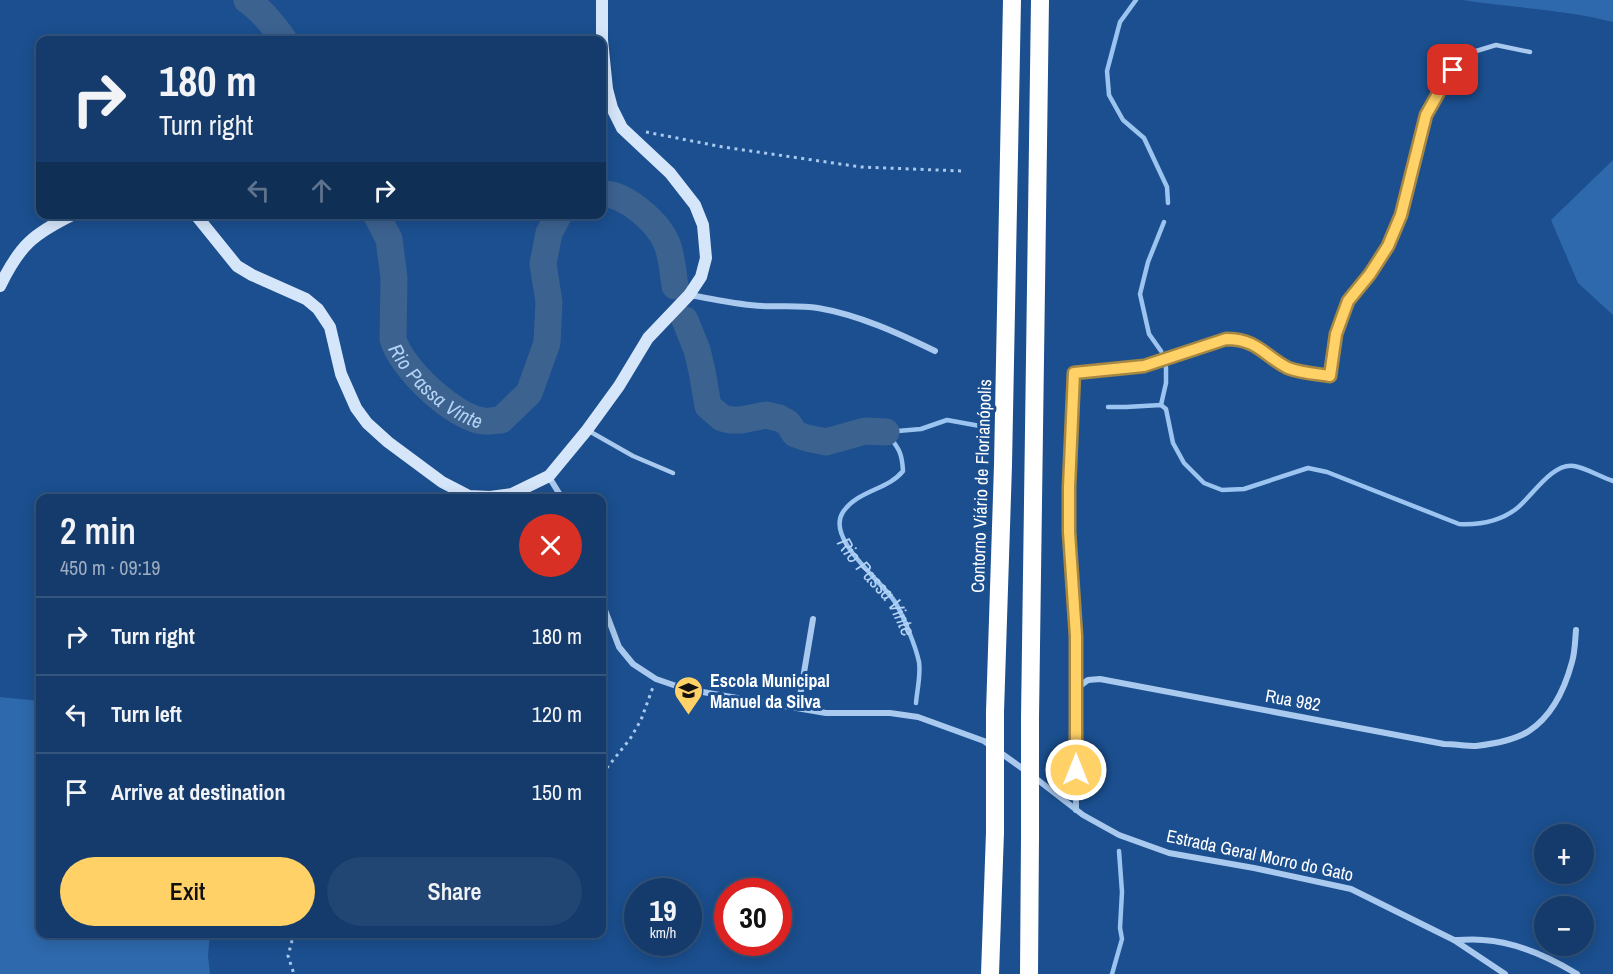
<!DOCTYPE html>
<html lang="en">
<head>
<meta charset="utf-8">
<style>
  body { margin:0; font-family:"Archivo Narrow",sans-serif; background:#214673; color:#f1f3f6; height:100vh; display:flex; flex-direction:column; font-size:22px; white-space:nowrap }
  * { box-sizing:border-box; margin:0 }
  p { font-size:20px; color:#9dadc1 }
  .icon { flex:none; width:33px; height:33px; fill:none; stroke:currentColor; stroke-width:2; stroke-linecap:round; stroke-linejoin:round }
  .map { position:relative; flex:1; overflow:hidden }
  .sheet { position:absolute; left:36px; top:494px; width:570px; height:444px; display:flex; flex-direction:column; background:#143b6b; border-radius:12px; box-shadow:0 3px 15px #0003,0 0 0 2px #33557e }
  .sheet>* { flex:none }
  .hud { position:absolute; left:36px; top:36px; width:570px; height:183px; border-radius:12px; box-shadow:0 3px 15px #0003,0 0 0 2px #33557e; background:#143b6b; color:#f1f3f6; overflow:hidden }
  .fabs { position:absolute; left:1534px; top:824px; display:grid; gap:12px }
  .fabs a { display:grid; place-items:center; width:60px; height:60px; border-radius:50%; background:#143b6b; box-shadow:0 3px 15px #0003,0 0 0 2px #33557e; font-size:30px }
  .speed { position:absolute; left:624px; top:878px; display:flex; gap:12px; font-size:30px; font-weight:700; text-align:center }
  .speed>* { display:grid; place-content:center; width:78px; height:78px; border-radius:50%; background:#143b6b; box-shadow:0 3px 15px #0003,0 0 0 2px #33557e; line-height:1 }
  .speed small { font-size:15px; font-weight:400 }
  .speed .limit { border:9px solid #d22; background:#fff; color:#111 }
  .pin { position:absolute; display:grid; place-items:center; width:51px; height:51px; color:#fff; margin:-26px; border-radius:12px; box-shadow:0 3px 9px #0006 }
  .me { position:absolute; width:66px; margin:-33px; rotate:0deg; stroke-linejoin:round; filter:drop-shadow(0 0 4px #0008) }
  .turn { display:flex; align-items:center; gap:21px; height:126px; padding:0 24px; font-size:27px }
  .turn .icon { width:78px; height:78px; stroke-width:2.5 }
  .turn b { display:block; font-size:42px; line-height:51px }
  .lanes { display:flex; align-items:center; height:57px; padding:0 24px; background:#0003; justify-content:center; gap:30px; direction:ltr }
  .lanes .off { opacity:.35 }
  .round { display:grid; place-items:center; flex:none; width:63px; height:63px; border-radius:32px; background:#214673 }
  .headline { display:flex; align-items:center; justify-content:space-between; height:102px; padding:0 24px }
  h1 { font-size:36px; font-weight:600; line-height:45px }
  .primary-button { display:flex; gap:12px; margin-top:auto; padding:12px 24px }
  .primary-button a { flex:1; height:69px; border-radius:36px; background:#ffd166; color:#111; font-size:24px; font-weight:600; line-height:69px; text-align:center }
  .primary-button a+a { background:#214673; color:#f1f3f6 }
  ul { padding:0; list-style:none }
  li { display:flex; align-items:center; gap:18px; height:78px; padding:0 24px; border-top:2px solid #33557e }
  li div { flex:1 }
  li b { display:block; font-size:22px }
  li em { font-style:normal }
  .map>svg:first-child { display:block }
  .green { fill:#2e69ad }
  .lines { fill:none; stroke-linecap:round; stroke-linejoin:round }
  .stream { stroke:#9cc4f0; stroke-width:4.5 }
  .river { stroke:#3c6290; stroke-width:27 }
  .path { stroke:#a9c9ee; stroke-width:3; stroke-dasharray:3 4.5; stroke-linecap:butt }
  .lane { stroke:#a9c9ee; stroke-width:4.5 }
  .street { stroke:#a9c9ee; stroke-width:6 }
  .secondary { stroke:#d6e6fa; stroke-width:12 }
  .highway { stroke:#fff; stroke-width:18 }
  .highway-bridge { stroke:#fff; stroke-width:18 }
  .route-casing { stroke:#a68842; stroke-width:15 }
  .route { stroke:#ffd166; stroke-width:10 }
  .labels { text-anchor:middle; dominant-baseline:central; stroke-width:6; stroke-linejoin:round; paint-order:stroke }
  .street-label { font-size:18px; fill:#fff; stroke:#1b4f8f }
  .poi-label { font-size:18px; font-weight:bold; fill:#fff; stroke:#1b4f8f; text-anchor:start }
  .water-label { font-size:20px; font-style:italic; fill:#b5d3f5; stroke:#1b4f8f }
</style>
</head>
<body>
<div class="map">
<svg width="1613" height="974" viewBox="0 0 1613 974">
  <rect width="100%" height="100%" fill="#1b4f8f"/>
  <g class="green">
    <path d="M1462 0H1613V22C1563 9 1512 8 1462 0Z"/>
    <polygon points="1613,160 1613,315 1578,283 1551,220"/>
    <polygon points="0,697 40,701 40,933 210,933 208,956 210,974 0,974"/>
  </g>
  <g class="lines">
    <g class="stream">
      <polyline points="1136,0 1120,22 1107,71 1109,95 1123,120 1144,138 1167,187 1168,203"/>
      <polyline points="1161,351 1149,334 1140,294 1148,262 1164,222"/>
      <polyline points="1161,405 1166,383 1166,367"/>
      <path d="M1108 407H1126L1161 405 1166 409 1173 443 1184 463 1204 483 1222 490 1244 489 1308 468 1327 472 1459 524C1479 525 1499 522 1516 509 1531 498 1552 462 1574 466 1586 468 1601 477 1613 481"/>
      <path id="s1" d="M886 432C898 448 902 451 903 471 888 490 858 490 843 512 825 539 882 581 895 602 903 615 916 647 919 662 921 675 917 690 916 703"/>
      <polyline points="886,432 921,429 947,420 980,426"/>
      <polyline points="1112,974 1122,939 1120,928 1122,892 1119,851"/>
    </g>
    <g class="river">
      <path d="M247 0C262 10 274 26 284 40"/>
      <path d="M602 194C624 192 659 223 667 244 672 256 673 273 675 286"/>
      <path id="s2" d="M376 214 389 239 394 278 393 339C401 368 452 416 483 421 488 422 495 420 501 420L529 393 547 343 549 302 543 264 549 233 559 214"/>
      <polyline points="685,320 697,350 702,371 708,406 722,418 731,420 741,420 766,415 779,418 788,423 795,434 807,438 826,442 865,431 886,432"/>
    </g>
    <g class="path">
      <polyline points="646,132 723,147 861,167 962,171"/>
      <polyline points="602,774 630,739 641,720 653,687"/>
      <polyline points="294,933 288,956 294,974"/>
    </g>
    <g class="lane">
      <path d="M1075 373 1144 366 1226 339C1256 339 1264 356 1288 368 1300 373 1317 374 1330 376L1336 334 1348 301 1370 274 1388 246 1401 215 1427 115 1443 85 1463 55 1496 45 1530 52"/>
      <polyline points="589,431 633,456 673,473"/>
    </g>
    <g class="street">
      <path d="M689 295C714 299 738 305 762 306 781 307 800 305 818 308 859 315 898 333 935 351"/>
      <polyline points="1075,373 1069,487 1069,532 1075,636 1076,810"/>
      <polyline points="549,477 562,498"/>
      <polyline points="602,602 619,647 633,664 656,679 685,689 826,713 890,713 918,717 984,741 1026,771"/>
      <path d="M1077 688 1088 680 1100 679 1444 744C1454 744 1465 746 1476 746 1493 744 1515 740 1529 731 1552 716 1565 688 1572 662 1575 652 1575 641 1576 630"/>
      <polyline points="798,708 813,619"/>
      <polyline points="1034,777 1083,815 1119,835 1169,853 1254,868 1351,889 1454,940 1505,974"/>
      <path d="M1454 940C1464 940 1473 939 1483 940 1516 942 1549 957 1577 974"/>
    </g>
    <g class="secondary">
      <polyline points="195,214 237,266 252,275 306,299 318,309 330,327 341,374 356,408 367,423 388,442 442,482 469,496 490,497 512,494 549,476 587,430 619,386 648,338 689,295 701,277 706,258 703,225 695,205 670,173 622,128 612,108 607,89 602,40 602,0"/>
      <path d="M0 286C20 245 33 234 74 214"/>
    </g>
    <g class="highway">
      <polyline points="995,712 1003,465 1012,0"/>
      <polyline points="1030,718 1040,0"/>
      <polyline points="990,974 995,832"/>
      <polyline points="1029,974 1030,837"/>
    </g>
    <g class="highway-bridge">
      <polyline points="995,712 995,832"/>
      <polyline points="1030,837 1030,718"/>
    </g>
  </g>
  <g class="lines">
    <defs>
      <path id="route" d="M1076 770V636L1069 532V487L1074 373 1144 366 1226 339C1258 339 1264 356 1288 368 1301 373 1317 374 1330 376L1336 334 1348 301 1370 274 1388 246 1401 215 1426 115 1443 85 1453 70"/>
    </defs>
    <use href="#route" class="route-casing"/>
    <use href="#route" class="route"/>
  </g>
  <defs>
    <symbol id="school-pin" viewBox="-11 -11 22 30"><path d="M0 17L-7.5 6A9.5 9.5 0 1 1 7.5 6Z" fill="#ffd166" stroke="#1b4f8f"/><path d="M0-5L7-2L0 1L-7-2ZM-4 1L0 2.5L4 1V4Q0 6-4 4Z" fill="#111"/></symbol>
  </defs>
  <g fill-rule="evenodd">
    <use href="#school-pin" x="672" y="674" width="33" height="45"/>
  </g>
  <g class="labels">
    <g class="street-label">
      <text transform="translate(981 486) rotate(-88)">Contorno Viário de Florianópolis</text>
      <text transform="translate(1293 700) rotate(10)">Rua 982</text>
      <text transform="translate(1260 855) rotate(12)">Estrada Geral Morro do Gato</text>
    </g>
    <g class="poi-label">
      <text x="710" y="680">Escola Municipal<tspan x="710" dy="21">Manuel da Silva</tspan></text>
    </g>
    <g class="water-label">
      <text stroke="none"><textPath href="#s2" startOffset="194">Rio Passa Vinte</textPath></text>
      <text stroke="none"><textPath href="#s1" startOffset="204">Rio Passa Vinte</textPath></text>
    </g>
  </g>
</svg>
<div class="fabs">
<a>+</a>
<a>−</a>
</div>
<div class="speed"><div>19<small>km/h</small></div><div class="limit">30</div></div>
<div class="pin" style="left:1453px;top:70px;background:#d93025"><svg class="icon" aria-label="arrive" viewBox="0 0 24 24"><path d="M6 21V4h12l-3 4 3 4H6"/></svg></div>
<svg class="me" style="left:1076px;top:770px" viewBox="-20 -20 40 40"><circle r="17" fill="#ffd166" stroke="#fff" stroke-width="3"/><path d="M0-11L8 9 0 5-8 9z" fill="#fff"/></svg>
<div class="hud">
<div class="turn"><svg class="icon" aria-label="right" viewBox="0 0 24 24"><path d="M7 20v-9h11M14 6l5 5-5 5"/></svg><div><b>180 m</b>Turn right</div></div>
<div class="lanes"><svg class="icon off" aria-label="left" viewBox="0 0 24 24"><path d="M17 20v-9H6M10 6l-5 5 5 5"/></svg><svg class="icon off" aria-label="ahead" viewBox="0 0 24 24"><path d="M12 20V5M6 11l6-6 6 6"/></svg><svg class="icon" aria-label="right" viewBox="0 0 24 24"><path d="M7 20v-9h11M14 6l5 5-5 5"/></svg></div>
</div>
<section class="sheet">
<div class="headline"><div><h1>2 min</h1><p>450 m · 09:19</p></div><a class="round" style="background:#d93025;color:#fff"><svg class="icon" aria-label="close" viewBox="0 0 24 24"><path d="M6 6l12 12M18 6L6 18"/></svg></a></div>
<ul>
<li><svg class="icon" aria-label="right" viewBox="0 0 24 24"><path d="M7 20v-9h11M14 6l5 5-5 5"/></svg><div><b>Turn right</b></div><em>180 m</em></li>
<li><svg class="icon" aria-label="left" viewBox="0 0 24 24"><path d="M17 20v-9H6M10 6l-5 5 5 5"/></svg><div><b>Turn left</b></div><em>120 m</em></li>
<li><svg class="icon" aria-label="arrive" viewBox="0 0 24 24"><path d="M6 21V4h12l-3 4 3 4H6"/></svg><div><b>Arrive at destination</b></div><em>150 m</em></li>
</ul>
<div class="primary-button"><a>Exit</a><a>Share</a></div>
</section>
</div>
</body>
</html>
